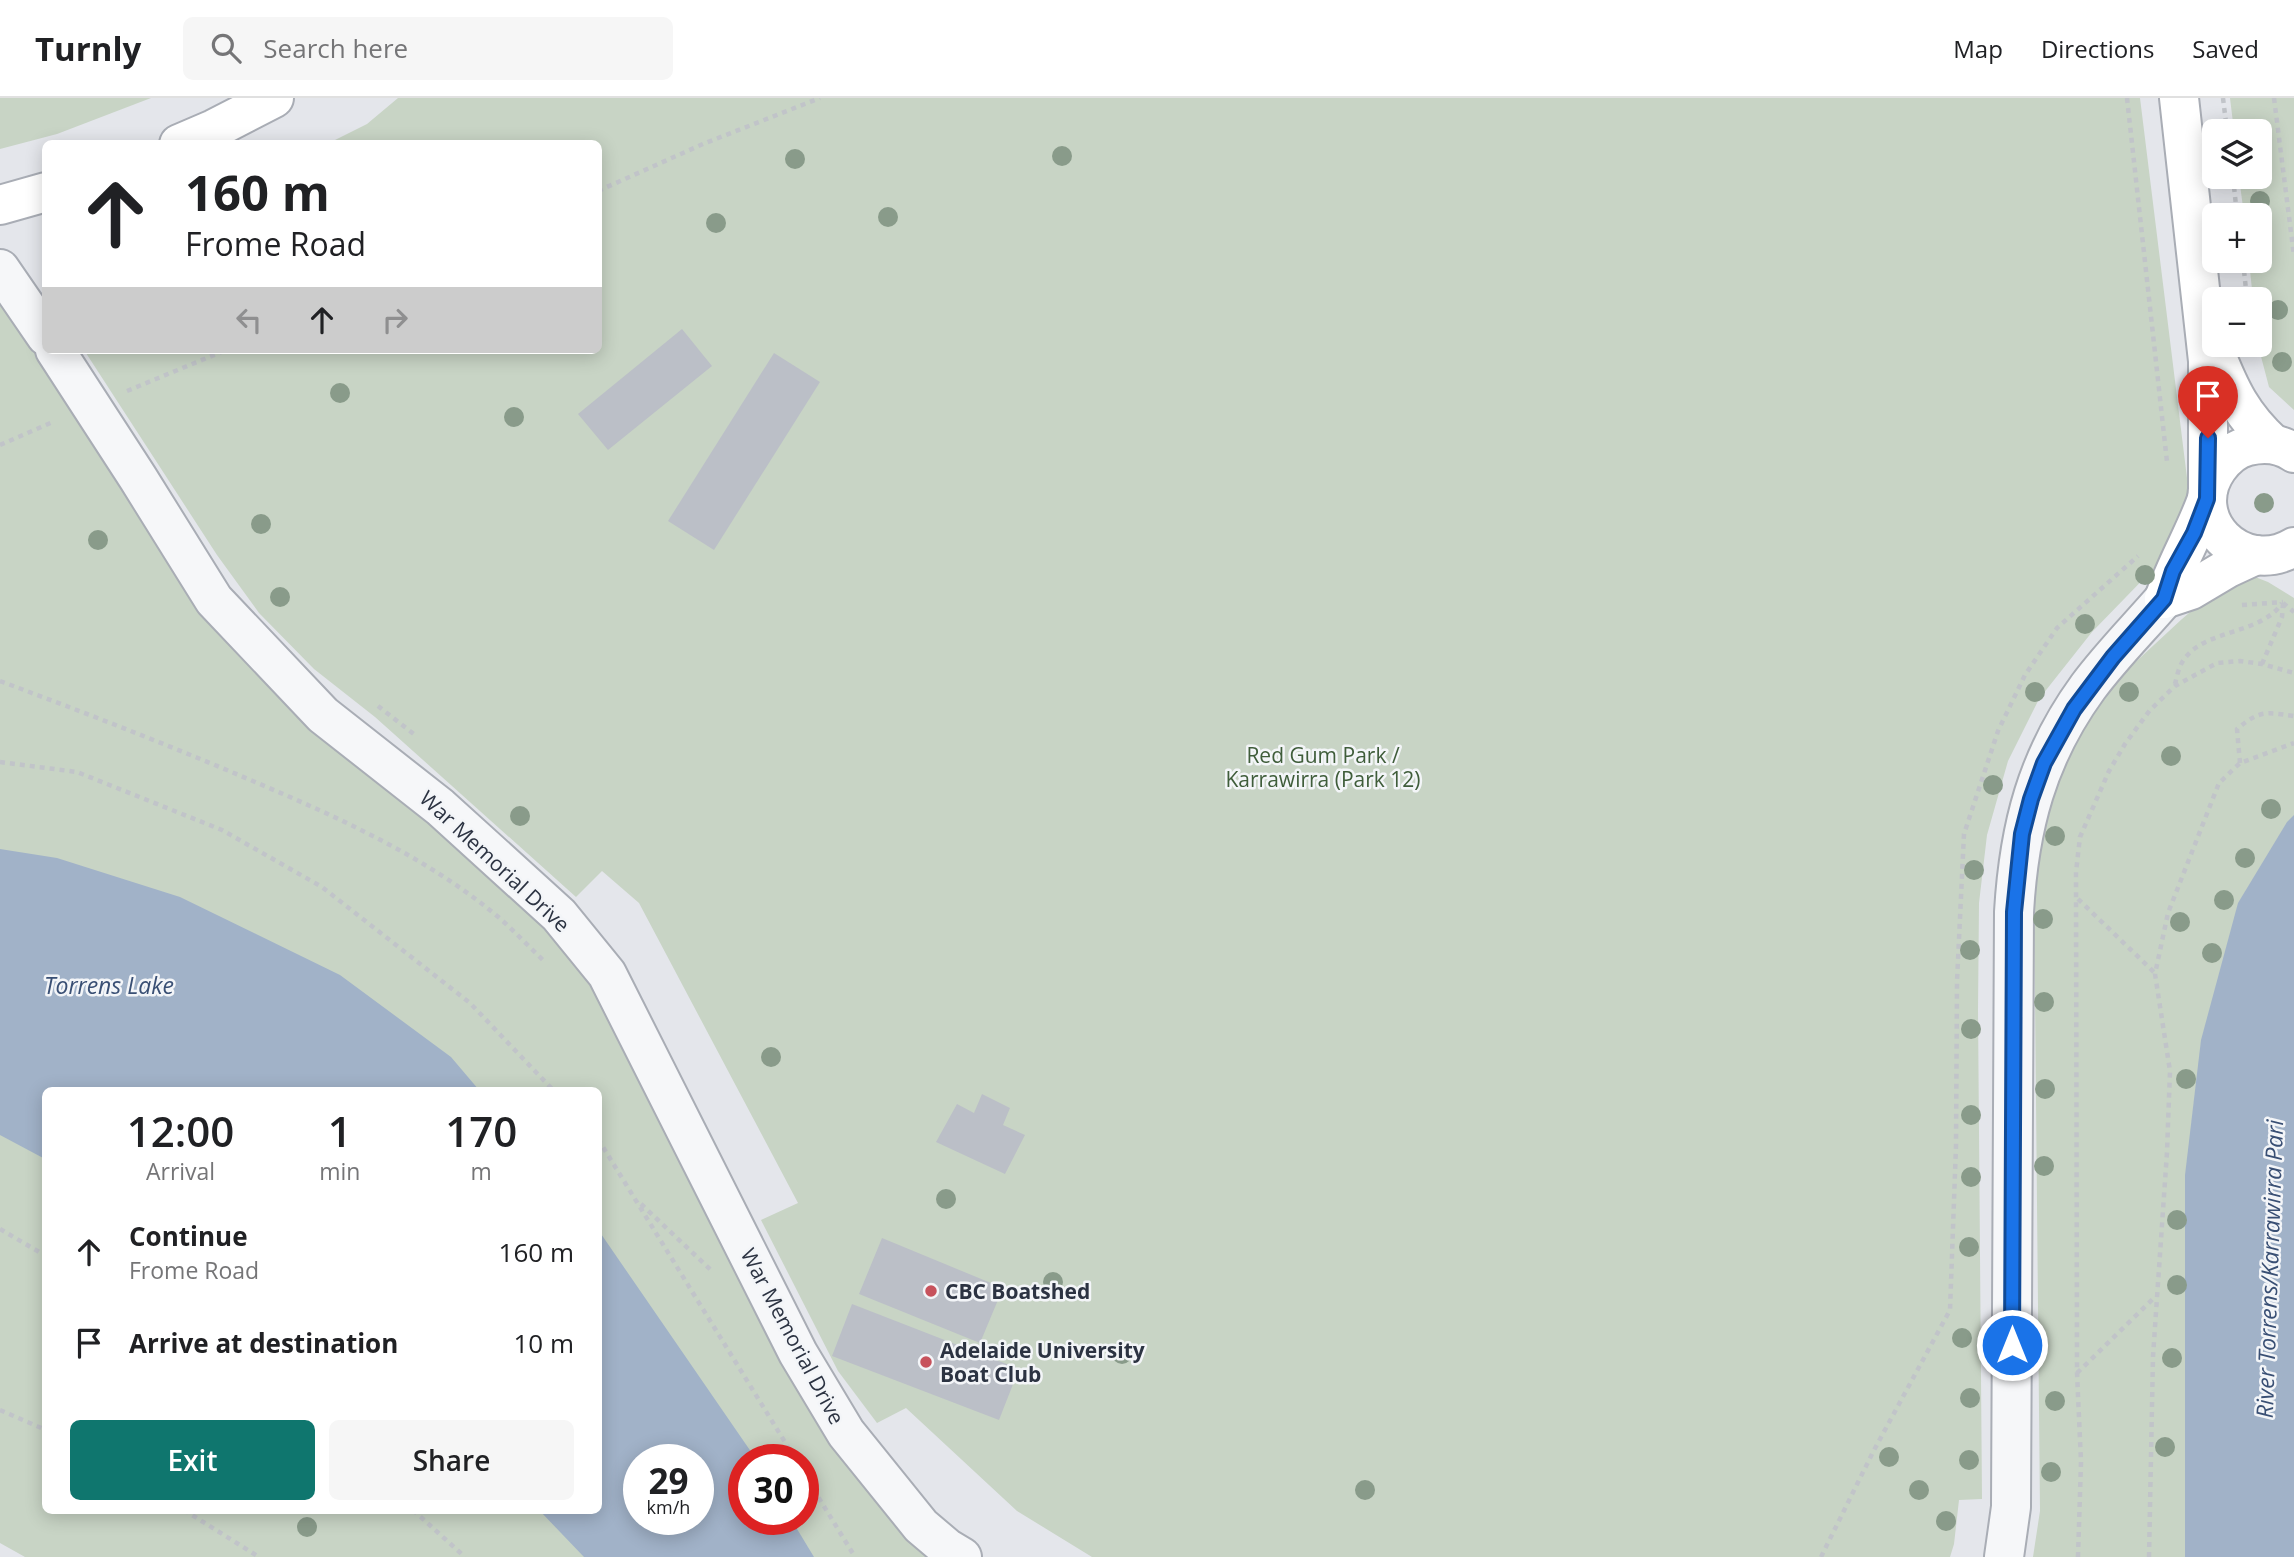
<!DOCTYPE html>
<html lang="en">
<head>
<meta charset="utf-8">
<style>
  body { margin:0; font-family:"Open Sans",sans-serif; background:#f6f6f6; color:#202124; height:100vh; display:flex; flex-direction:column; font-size:26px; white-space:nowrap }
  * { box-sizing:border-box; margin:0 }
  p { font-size:23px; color:#757577 }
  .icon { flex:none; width:38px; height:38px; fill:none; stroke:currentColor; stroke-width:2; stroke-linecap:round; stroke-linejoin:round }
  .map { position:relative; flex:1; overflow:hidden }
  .panel { position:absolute; left:42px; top:989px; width:560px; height:427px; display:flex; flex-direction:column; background:#fff; border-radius:10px; box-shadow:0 4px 18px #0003 }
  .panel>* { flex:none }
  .guide { position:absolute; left:42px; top:42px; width:560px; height:214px; border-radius:10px; box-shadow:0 4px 18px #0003; background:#fff; color:#202124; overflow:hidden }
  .controls { position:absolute; left:2202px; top:21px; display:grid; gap:14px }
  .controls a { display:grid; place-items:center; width:70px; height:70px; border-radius:10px; background:#fff; box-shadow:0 4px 18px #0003; font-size:35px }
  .speed { position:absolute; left:623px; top:1346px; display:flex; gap:14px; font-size:35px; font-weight:700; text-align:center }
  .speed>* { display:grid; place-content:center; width:91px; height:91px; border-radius:50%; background:#fff; box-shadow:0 4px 18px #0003; line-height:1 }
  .speed small { font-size:18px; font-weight:400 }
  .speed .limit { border:10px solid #d22; background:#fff; color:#111 }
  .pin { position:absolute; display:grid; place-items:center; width:60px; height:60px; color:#fff; margin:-72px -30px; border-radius:50% 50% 50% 0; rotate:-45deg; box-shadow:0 0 7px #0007 }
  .pin .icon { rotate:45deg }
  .me { position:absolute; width:77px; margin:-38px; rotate:0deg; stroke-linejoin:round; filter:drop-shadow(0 0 5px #0008) }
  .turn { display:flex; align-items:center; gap:24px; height:147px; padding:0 28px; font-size:32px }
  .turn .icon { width:91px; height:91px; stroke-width:2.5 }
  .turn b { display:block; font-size:49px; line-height:60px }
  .lanes { display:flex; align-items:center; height:66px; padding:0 28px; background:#0003; justify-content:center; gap:35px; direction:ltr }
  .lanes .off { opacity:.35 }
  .eta { display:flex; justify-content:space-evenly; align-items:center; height:119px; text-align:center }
  .eta b { font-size:42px; font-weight:600; line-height:49px }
  .action { display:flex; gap:14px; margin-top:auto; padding:14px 28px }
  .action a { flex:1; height:80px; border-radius:10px; background:#0f766e; color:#fff; font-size:28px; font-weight:600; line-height:80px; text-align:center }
  .action a+a { background:#f6f6f6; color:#202124 }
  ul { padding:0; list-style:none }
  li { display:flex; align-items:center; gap:21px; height:91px; padding:0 28px }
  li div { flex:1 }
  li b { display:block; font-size:26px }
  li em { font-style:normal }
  header { display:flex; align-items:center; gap:42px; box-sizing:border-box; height:98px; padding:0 35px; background:#fff; border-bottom:2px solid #e0e0e0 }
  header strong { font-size:33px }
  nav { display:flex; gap:38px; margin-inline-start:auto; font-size:24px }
  .search { width:490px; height:63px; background:#f6f6f6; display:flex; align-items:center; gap:18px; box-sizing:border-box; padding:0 24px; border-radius:10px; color:#757577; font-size:26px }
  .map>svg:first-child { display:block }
  .green { fill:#c8d4c5; fill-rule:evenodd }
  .water { fill:#a1b2c8; fill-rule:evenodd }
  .building { fill:#bbbfc7 }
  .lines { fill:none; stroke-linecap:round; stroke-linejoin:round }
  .street-casing { stroke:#a9adb5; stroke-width:42 }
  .secondary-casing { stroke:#a9adb5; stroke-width:42 }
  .path { stroke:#c1c4c9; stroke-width:4.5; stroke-dasharray:5 5; stroke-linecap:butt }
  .street { stroke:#f6f7f9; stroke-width:38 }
  .secondary { stroke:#fff; stroke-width:38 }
  .tree { fill:#899b8a }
  .route-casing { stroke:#114b97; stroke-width:18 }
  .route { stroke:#1a73e8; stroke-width:12 }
  .poi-dot { fill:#c7525c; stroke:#f3f5f8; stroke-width:2.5 }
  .labels { text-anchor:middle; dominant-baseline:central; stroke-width:5; stroke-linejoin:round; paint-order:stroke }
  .park-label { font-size:21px; fill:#3f5d3a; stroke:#f3f5f8 }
  .street-label { font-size:21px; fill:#2c3342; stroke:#f3f5f8 }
  .poi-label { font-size:21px; font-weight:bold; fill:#2c3342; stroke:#f3f5f8; text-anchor:start }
  .water-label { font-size:23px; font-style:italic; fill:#394f74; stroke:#f3f5f8 }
</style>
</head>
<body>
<header>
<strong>Turnly</strong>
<div class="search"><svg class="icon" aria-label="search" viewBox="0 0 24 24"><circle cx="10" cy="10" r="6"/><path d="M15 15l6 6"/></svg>Search here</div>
<nav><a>Map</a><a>Directions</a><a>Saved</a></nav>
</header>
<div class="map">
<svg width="2294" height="1459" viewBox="0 0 2294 1459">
  <rect width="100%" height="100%" fill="#e4e6eb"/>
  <g class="green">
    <polygon points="0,0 151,0 57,36 0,51"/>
    <polygon points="398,0 2140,0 2189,396 2184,426 2159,465 2092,534 2039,601 2008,663 1987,737 1979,805 1978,912 1982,1401 1959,1402 1954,1446 1950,1459 1092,1459 1017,1413 906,1310 877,1325 838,1273 761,1122 798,1105 639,805 602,773 576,799 375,619 314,571 259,515 217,457 84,252 598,252 598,46 329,45 367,26"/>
    <polygon points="2230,0 2294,0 2294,312 2269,289 2258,247 2259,201 2253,201 2249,163 2259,163 2259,117 2244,117 2239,79 2259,79 2259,33 2234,33"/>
    <path d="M0 192 184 479 546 826 586 876 792 1274 847 1368 883 1408 942 1459H25L0 1445ZM46 992H598V1412H46ZM639 1362H698V1421H639ZM744 1362H803V1421H744Z"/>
    <polygon points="2250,477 2268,484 2294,500 2294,1459 2033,1459 2040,1413 2034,797 2039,750 2057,681 2089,619 2128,571 2182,521 2231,479"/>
  </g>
  <g class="water">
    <polygon points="2294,717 2294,1459 2185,1459 2185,1077 2201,942 2238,805 2287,724"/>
    <polygon points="0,751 57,760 180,799 340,877 451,959 479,992 46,992 45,1061 0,1037"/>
    <path d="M599 1133 756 1361 744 1362V1421H791L814 1459H584L539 1412H598ZM639 1362H698V1421H639Z"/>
  </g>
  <g class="building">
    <polygon points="682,231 712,268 608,352 578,316"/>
    <polygon points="774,255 820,284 714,452 668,423"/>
    <polygon points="982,996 1010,1010 1003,1027 1025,1037 1005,1076 936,1044 957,1006 974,1015"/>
    <polygon points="882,1140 1003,1190 980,1245 859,1196"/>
    <polygon points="852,1206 1019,1271 999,1322 832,1258"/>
  </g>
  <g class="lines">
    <defs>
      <g id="street">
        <polyline points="0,171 46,238"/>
        <polyline points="55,252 138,380 214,502 323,617 440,709 559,817 607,876 798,1255 846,1335 921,1428 947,1450 962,1459"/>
        <path d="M2004 1459 2011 1409 2014 814C2019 729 2037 659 2088 589 2111 558 2139 530 2164 501"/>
      </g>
      <g id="secondary">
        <polyline points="2179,0 2208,263 2208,391"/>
        <polyline points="179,46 214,31 274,0"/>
        <polyline points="0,107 46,94"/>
        <path d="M2215 254C2230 292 2242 318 2273 346"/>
        <path d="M2294 355C2280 345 2265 344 2248 348 2235 351 2226 359 2218 370 2182 421 2242 480 2294 449"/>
        <path d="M2164 501C2176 466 2195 435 2207 401"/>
        <polyline points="2164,501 2191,492 2228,470 2256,457"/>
      </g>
    </defs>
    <use href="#street" class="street-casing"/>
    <use href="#secondary" class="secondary-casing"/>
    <g class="path">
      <polyline points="2127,0 2167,364"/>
      <polyline points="2223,0 2227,33"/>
      <polyline points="2274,0 2294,158"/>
      <polyline points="2233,79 2237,117"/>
      <polyline points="598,93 703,46 820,0"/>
      <polyline points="2243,163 2247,201"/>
      <polyline points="127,293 226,252"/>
      <polyline points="0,347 55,323"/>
      <polyline points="2283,505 2294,514"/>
      <polyline points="2242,507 2283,504"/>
      <polyline points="2262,566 2282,519 2283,505"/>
      <path d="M0 583C83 614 166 646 248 681 333 717 419 755 491 813 510 828 527 847 545 864"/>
      <path d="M2175 586C2177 578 2179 567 2185 560 2207 531 2262 536 2282 505"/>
      <polyline points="378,608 415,637"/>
      <polyline points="0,664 77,674 222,732 322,789 470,905 553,992"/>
      <path d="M2240 665 2237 631C2260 612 2265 614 2294 618"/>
      <polyline points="2078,801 2155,875"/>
      <polyline points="598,1041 796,1362"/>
      <polyline points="641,1106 713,1174"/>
      <polyline points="0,1131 46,1158"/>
      <polyline points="2077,1275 2155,1199"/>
      <polyline points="0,1312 46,1332"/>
      <polyline points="803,1374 855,1459"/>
      <polyline points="184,1412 259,1459"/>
      <polyline points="413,1412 465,1459"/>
      <polyline points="1821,1459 1873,1354 1950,1212 1956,1048 1957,883 1964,736 1998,633 2025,577 2057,530 2138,458"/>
      <polyline points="2078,1459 2081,1364 2077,1275 2076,774 2080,739 2109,673 2125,646 2150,612 2175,588 2217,565 2240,563 2262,566 2294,575"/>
      <polyline points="2149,1459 2153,1258 2167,1054 2170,973 2155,876 2168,815 2219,685 2240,665 2294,645"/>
    </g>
    <use href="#street" class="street"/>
    <use href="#secondary" class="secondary"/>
  </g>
  <g class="tree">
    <circle cx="1062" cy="58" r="10"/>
    <circle cx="795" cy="61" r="10"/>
    <circle cx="2260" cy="103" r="10"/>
    <circle cx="888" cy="119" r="10"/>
    <circle cx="716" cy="125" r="10"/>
    <circle cx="2278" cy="212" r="10"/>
    <circle cx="2282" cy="264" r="10"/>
    <circle cx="340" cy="295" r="10"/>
    <circle cx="514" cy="319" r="10"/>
    <circle cx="2264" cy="405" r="10"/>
    <circle cx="261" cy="426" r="10"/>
    <circle cx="98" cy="442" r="10"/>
    <circle cx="2145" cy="477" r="10"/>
    <circle cx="280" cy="499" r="10"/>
    <circle cx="2085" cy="526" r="10"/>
    <circle cx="2035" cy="594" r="10"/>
    <circle cx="2129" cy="594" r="10"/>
    <circle cx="2171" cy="658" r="10"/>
    <circle cx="1993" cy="687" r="10"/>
    <circle cx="2271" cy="711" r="10"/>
    <circle cx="520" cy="718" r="10"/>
    <circle cx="2055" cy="738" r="10"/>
    <circle cx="2245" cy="760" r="10"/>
    <circle cx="1974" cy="772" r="10"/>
    <circle cx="2224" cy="802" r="10"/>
    <circle cx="2043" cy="821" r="10"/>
    <circle cx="2180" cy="824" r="10"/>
    <circle cx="1970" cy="852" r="10"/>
    <circle cx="2212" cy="855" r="10"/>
    <circle cx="2044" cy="904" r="10"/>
    <circle cx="1971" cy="931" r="10"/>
    <circle cx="771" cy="959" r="10"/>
    <circle cx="2186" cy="981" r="10"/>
    <circle cx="2045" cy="991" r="10"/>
    <circle cx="1971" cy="1017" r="10"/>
    <circle cx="2044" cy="1068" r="10"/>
    <circle cx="1971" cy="1079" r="10"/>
    <circle cx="946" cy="1101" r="10"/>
    <circle cx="2177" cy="1122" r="10"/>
    <circle cx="1969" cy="1149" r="10"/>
    <circle cx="1053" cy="1184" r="10"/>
    <circle cx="2177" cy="1187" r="10"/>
    <circle cx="1962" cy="1240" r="10"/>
    <circle cx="1122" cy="1256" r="10"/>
    <circle cx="2172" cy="1260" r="10"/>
    <circle cx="1970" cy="1300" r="10"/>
    <circle cx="2055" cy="1303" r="10"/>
    <circle cx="2165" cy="1349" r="10"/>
    <circle cx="1889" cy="1359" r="10"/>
    <circle cx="1969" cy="1362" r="10"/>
    <circle cx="2051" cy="1374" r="10"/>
    <circle cx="1365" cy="1392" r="10"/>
    <circle cx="1919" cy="1392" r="10"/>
    <circle cx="1946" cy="1423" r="10"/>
    <circle cx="307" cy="1429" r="10"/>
  </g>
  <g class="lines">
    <defs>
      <polyline id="route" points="2012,1247 2014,814 2022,736 2031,701 2044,665 2074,611 2113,559 2164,501 2173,473 2194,435 2207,401 2208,340"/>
    </defs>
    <use href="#route" class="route-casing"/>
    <use href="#route" class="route"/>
  </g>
  <g class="poi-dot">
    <circle cx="931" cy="1193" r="7"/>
    <circle cx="926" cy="1264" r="7"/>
  </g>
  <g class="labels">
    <g class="park-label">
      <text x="1323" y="657">Red Gum Park /<tspan x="1323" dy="24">Karrawirra (Park 12)</tspan></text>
    </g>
    <g class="street-label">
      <text transform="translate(495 763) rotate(43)">War Memorial Drive</text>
      <text transform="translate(793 1238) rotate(62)">War Memorial Drive</text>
    </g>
    <g class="poi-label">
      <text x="945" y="1193">CBC Boatshed</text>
      <text x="940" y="1252">Adelaide University<tspan x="940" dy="24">Boat Club</tspan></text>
    </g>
    <g class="water-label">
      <text x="109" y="887">Torrens Lake</text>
      <text transform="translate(2269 1171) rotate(-88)">River Torrens/Karrawirra Pari</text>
    </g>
  </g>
</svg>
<div class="controls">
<a><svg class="icon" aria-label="layers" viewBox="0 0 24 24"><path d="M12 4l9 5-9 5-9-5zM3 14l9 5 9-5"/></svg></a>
<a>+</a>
<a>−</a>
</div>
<div class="speed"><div>29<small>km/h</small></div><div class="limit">30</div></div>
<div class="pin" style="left:2208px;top:340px;background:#d93025"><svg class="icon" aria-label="arrive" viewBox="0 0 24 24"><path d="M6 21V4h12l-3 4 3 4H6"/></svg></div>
<svg class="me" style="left:2012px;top:1247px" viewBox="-20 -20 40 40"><circle r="17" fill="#1a73e8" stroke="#fff" stroke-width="3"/><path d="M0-11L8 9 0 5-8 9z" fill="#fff"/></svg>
<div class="guide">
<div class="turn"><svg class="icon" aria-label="ahead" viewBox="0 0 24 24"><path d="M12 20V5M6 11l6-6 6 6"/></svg><div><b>160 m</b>Frome Road</div></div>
<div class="lanes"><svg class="icon off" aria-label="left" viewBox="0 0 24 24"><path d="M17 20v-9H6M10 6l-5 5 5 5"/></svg><svg class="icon" aria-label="ahead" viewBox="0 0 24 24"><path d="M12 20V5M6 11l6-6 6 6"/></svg><svg class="icon off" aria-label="right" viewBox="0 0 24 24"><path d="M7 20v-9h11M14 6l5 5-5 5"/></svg></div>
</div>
<section class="panel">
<div class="eta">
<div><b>12:00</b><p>Arrival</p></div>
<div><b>1</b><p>min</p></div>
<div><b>170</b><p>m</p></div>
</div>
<ul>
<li><svg class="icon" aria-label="ahead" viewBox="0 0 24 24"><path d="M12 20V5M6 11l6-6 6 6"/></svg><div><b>Continue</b><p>Frome Road</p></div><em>160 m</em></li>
<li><svg class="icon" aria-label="arrive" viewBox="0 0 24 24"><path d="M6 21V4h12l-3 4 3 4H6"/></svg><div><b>Arrive at destination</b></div><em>10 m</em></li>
</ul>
<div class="action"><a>Exit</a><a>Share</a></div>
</section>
</div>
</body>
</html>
